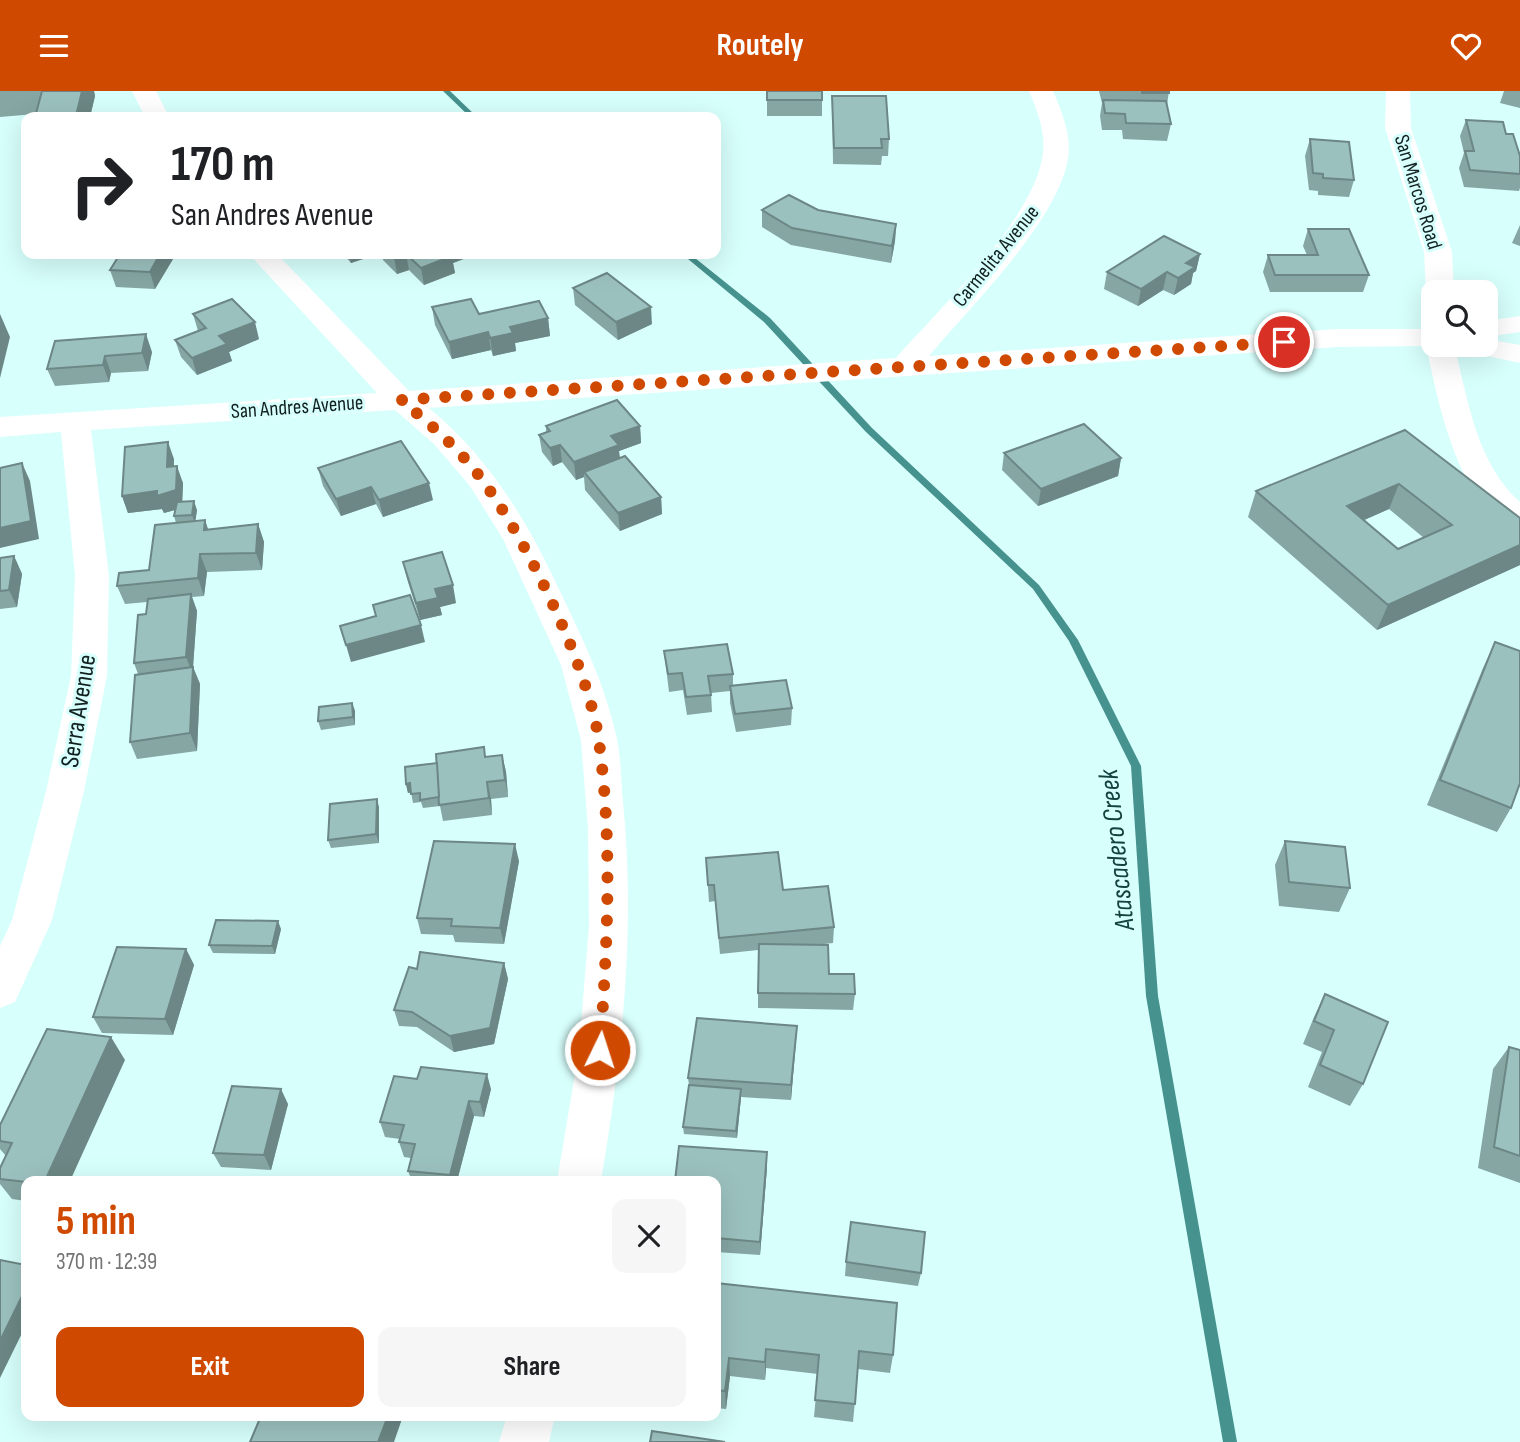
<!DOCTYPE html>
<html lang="en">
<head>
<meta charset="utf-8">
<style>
  body { margin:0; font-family:"Sofia Sans Condensed",sans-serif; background:#f6f6f6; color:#202124; height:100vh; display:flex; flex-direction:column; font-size:26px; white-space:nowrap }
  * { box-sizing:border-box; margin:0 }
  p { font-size:23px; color:#757577 }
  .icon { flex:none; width:38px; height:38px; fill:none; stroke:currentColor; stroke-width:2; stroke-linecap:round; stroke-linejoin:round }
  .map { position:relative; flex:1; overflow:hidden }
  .details { position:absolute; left:21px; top:1085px; width:700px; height:245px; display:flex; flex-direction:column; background:#fff; border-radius:14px; box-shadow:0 7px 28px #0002 }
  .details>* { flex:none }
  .hud { position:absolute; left:21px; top:21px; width:700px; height:147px; border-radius:14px; box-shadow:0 7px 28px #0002; background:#fff; color:#202124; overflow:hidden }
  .controls { position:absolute; left:1421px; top:189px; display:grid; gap:14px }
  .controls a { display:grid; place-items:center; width:77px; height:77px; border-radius:14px; background:#fff; box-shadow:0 7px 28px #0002; font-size:35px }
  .pin { position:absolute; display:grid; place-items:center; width:60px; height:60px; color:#fff; margin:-30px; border:4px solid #fff; border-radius:50%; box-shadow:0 2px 7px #0007 }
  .me { position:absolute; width:77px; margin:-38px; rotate:4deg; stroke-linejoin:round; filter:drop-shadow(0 0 5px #0008) }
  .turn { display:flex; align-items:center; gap:24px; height:147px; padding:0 35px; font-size:32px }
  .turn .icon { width:91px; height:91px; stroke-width:2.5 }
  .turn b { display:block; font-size:49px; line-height:60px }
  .round { display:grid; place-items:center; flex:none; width:74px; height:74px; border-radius:14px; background:#f6f6f6 }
  .overview { display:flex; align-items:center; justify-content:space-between; height:119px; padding:0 35px }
  h1 { font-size:42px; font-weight:700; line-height:52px; color:#cf4a00 }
  .action { display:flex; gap:14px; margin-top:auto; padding:14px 35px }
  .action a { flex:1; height:80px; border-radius:14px; background:#cf4a00; color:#fff; font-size:28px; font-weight:700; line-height:80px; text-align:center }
  .action a+a { background:#f6f6f6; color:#202124 }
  header { display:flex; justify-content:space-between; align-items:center; height:91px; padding:0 35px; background:#cf4a00; color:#fff; font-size:32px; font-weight:700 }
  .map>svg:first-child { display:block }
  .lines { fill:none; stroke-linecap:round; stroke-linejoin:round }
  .stream { fill:#46928e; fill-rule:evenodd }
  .minor { fill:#fff; fill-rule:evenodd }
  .tertiary { fill:#fff; fill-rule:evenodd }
  .wall { fill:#85a6a3; fill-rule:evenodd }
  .shaded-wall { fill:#6c8785 }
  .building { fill:#9bc1be; stroke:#6c8785; stroke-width:2; fill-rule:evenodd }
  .route { stroke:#cf4a00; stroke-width:12; stroke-dasharray:0 21.6 }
  .labels { text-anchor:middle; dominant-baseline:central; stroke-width:6; stroke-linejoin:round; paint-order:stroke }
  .far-street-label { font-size:21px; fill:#122120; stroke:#d7fffc }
  .street-label { font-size:26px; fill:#122120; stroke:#d7fffc }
  .water-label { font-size:28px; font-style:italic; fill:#134240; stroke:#d7fffc }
</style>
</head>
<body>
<header><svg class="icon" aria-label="menu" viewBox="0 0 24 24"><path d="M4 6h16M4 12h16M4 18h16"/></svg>Routely<svg class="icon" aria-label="heart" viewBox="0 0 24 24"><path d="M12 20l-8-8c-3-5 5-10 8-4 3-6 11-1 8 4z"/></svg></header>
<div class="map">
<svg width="1520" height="1351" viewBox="0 0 1520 1351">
  <rect width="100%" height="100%" fill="#d7fffc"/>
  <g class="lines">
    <g class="stream">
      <polygon points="443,0 450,0 477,26 470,26"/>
      <polygon points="682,163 690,163 770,227 872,337 1039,494 1078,549 1141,675 1158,905 1237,1351 1223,1351 1146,905 1131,675 1069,550 1033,498 866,341 764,231"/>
    </g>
    <g class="minor">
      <polygon points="132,0 156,0 169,26 145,26"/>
      <path d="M1029 0H1053C1062 21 1072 45 1068 68 1057 131 970 216 929 265L1337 238H1433V254H1454C1468 308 1476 372 1520 411V439C1458 422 1438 308 1426 255L1337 256 429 317C486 364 524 424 555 490 580 542 605 592 617 648 621 668 621 690 623 711 636 838 622 965 601 1090H557L579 959 589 834 588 738 581 649 561 574 503 448 470 395 434 353 395 319 91 339 109 485 107 585 84 700 52 829 15 911 0 917V855L12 829 46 700 71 585 75 485 61 341 0 346V326L377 302 249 163H277L409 300 896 267C939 218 1030 132 1042 68 1047 45 1038 21 1029 0Z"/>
      <polygon points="1520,225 1520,241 1486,246 1486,230"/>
      <polygon points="1486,248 1520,254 1520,272 1464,260 1460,254 1486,254"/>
      <polygon points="507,1325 555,1325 549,1351 499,1351"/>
    </g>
    <polygon class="tertiary" points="1386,0 1410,0 1411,37 1452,161 1454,201 1433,201 1433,208 1426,201 1424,161 1385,37"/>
  </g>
  <g class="wall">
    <polygon points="0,0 94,0 95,5 90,26 35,26 35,23 0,26"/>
    <polygon points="767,0 822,9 822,25 767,25"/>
    <polygon points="1099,0 1169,0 1167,14 1171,33 1167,50 1123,48 1122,39 1102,39 1100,25 1102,12"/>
    <polygon points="1504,0 1520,0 1520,17 1500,12"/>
    <polygon points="832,5 889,48 888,65 882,65 881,74 833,73"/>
    <polygon points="1466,29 1506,43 1520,65 1520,97 1519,100 1464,96 1459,77 1464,62 1460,45"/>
    <polygon points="1310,48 1354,89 1349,106 1318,104 1318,100 1309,99 1305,65"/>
    <polygon points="762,119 818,119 896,133 895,150 891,172 791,154 762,136"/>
    <polygon points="1520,134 1520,155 1512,152"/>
    <polygon points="1308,138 1369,184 1363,201 1270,201 1263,181 1268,164 1307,164 1303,155"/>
    <polygon points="120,163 176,163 155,198 116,196 110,179"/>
    <polygon points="332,163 378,163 351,172 344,164 336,167"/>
    <polygon points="381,163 466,163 466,167 453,172 455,182 424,194 409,179 397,183 383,169"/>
    <polygon points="1200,163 1196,180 1193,182 1191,193 1174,204 1163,199 1138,215 1104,198 1107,181"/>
    <polygon points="573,197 652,233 618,249 575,214"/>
    <polygon points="432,216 479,223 548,227 550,245 515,252 516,260 493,265 491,259 452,268 435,234"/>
    <polygon points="193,223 259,248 229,261 232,270 197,284 181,266 175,249 198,240"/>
    <polygon points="55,250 152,261 148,280 111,282 109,291 55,295 47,278"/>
    <polygon points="546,335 640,335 641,352 619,360 620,367 661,406 662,423 620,440 585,399 584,386 576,389 562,371 553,375 542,361 539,344 546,341"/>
    <path d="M1405 339 1520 427V474L1377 539 1248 426 1256 400ZM1389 418 1424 447 1398 458 1364 429Z"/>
    <polygon points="1004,362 1121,367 1118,385 1038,415 1002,379"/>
    <polygon points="174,368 174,375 183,392 182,411 197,419 195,430 205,429 208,439 258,433 264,451 262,479 207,481 204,505 192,506 197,520 193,576 200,593 197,660 137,668 130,651 138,583 134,572 146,523 147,511 125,513 117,495 149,479 176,432 174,425 175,419 164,422 162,418 128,422 122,405"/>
    <polygon points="318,377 433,409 383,426 376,413 341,425 323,395"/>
    <polygon points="14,465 22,483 17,516 0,518 0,467"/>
    <polygon points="403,471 456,512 440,516 442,524 420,529 407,488"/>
    <polygon points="1495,551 1511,717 1497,741 1427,714 1483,577"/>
    <polygon points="664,560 733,583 733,594 792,617 791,634 736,641 730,612 730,600 711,602 712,621 687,624 683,599 669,601"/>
    <polygon points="352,612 355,620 355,634 321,639 318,630"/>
    <polygon points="502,664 506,681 508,706 491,708 492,724 443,730 440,715 423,717 421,711 413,712 411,701 408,702 406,693 486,666"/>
    <polygon points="379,716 379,752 331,757 328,749"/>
    <polygon points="1285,750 1350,797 1339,821 1279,815 1275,774"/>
    <polygon points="706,767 783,799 834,836 833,852 816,854 829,883 855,903 853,919 758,917 758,859 720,863 715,810 709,811"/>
    <polygon points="519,770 504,853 455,851 453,844 421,843 417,827"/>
    <polygon points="281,838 275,863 213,862 209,854"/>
    <polygon points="186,858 194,874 173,944 102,942 93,926"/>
    <polygon points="504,872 508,888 494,953 454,961 417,936 399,935 394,919 417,878"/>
    <polygon points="1325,903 1363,993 1350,1015 1308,996 1322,961 1303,953 1314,926"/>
    <polygon points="797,935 791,1009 741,1006 737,1047 684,1043 683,1036 689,994 688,987"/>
    <polygon points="1509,956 1520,959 1520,1092 1478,1077 1493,978"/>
    <polygon points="125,969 26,1090 26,1110 12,1108 0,1093 0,1077 6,1065 0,1058 0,1034"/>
    <polygon points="491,998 484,1026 474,1025 457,1090 412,1090 408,1080 411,1067 404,1066 399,1051 400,1048 385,1046 380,1031"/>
    <polygon points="288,1013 271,1079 221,1076 213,1062"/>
    <polygon points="767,1076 760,1164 716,1161 716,1090"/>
    <polygon points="846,1171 921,1182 918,1195 845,1185"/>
    <polygon points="716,1192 893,1264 890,1282 858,1278 853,1331 814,1326 818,1283 766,1277 765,1289 730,1285 726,1318 716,1317"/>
  </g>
  <g class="shaded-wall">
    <polygon points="82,0 94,0 95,5 90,26 76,26 76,25"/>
    <polygon points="896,133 895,150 891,172 892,155"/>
    <polygon points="160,163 176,163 155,198 150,181"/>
    <polygon points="335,163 344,163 344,164 336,167"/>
    <polygon points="349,163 378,163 351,172"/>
    <polygon points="404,163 406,163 409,179 397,183 394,166"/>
    <polygon points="445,163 466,163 466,167 453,172 455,182 424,194 421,177"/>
    <polygon points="1200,163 1196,180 1193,182 1191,193 1174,204 1178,187 1186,172"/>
    <polygon points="1167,181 1163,199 1138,215 1141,198"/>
    <polygon points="651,216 652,233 618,249 616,231"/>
    <polygon points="0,223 10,246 0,287"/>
    <polygon points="548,227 550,245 515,252 516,260 493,265 490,247 510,236"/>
    <polygon points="255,231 259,248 229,261 232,270 197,284 192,267 219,245"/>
    <polygon points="488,241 491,259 452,268 449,251"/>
    <polygon points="146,243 152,261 148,280 142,262"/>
    <polygon points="105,265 111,282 109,291 103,274"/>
    <polygon points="640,335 641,352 619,360 620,372 584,381 584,386 576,389 574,371 611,345"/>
    <polygon points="168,351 174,368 173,394 167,376"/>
    <polygon points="560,354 562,371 553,375 550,357"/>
    <polygon points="1121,367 1118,385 1038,415 1041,398"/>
    <polygon points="22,372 30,390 39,448 0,457 0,437"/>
    <polygon points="177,375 183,392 182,417 164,422 162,418 128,422 122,405"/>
    <polygon points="429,392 433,409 383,426 379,409"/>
    <polygon points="1399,393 1389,418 1337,441 1347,415"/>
    <polygon points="371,396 376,413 341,425 336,408"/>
    <polygon points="661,406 662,423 620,440 618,422"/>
    <polygon points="194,410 197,419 195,433 192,424"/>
    <polygon points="205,429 211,447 204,439"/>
    <polygon points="258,433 264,451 262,479 256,462"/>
    <polygon points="1520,454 1520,474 1377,539 1388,514"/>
    <polygon points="200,463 207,481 204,505 198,487"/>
    <polygon points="14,465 22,483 17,516 9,499"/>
    <polygon points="453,494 456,512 440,516 442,524 420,529 416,512 435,498"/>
    <polygon points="191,503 197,520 193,576 200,593 197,660 190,642 193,583 186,566"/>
    <polygon points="421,534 425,551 351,571 346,554"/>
    <polygon points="352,612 355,620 355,634 353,626"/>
    <polygon points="502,664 506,681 508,706 505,689"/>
    <polygon points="487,691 491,708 492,724 489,707"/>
    <polygon points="410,692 413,701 408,702 406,693"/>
    <polygon points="377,708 379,716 379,752 376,743"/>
    <polygon points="515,753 519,770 504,853 500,837"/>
    <polygon points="278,830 281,838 275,863 272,855"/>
    <polygon points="186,858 194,874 173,944 165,928"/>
    <polygon points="504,872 508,888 494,953 454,961 450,945"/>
    <polygon points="797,935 796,950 791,1009 791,994"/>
    <polygon points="111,946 125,969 70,1090 45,1090"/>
    <polygon points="487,983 491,998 484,1026 480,1011"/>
    <polygon points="281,998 288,1013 271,1079 264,1064"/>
    <polygon points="741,998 741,1006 737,1047 736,1040"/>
    <polygon points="469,1010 474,1025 457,1090 452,1090 450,1084"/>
    <polygon points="767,1061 767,1076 760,1164 760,1151"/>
    <polygon points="26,1197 26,1234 0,1287 0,1250"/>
    <polygon points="766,1258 766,1277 765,1289 765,1271"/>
    <polygon points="729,1267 730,1285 726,1318 725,1300"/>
    <polygon points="388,1325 403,1325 394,1351 378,1351"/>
  </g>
  <g class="building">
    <polygon points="42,0 82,0 76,25 35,26"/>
    <rect x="767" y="0" width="55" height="9"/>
    <rect x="1142" y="0" width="27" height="2"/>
    <polygon points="832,5 886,5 889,48 881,48 882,57 834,57"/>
    <polygon points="1103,9 1166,10 1171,33 1126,32 1125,23 1105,22"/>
    <polygon points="1466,29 1503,31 1506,43 1513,43 1520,65 1520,83 1470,79 1465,60 1474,60"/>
    <polygon points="1310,48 1349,51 1354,89 1323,87 1323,83 1313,82"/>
    <polygon points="789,104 818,119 896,133 892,155 792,137 762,119"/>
    <polygon points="1308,138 1349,138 1369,184 1275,184 1268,164 1318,164"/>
    <polygon points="1164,145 1200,163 1186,172 1195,176 1178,187 1167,181 1141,198 1107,181"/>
    <polygon points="120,163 160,163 150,181 110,179"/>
    <polygon points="391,163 404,163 394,166"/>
    <polygon points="406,163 449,163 452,165 421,177"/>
    <polygon points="607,182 651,216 616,231 573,197"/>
    <polygon points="232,208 255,231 219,245 227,253 192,267 175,249 206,237 193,223"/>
    <polygon points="471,208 479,223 539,210 548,227 510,236 513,242 490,247 488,241 449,251 432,216"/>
    <polygon points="146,243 142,262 105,265 103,274 47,278 55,250"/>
    <polygon points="617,309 640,335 611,345 619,354 574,371 560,354 550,357 539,344 550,340 546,335"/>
    <polygon points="1084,333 1121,367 1041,398 1004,362"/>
    <path d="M1405 339 1520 427V454L1388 514 1256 400ZM1399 393 1452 434 1398 458 1347 415Z"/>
    <polygon points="401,350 429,392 379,409 371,396 336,408 318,377"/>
    <polygon points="168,351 167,376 177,375 176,399 157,405 157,400 122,405 125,356"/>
    <polygon points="625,365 661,406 618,422 584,381"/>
    <polygon points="22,372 31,430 0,437 0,377"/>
    <polygon points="194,410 192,424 174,425 177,411"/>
    <polygon points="205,429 204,439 258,433 256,462 200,463 198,487 117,495 119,482 149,479 155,434"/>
    <polygon points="442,461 453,494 435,498 438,507 416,512 403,471"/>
    <polygon points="14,465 9,499 0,500 0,467"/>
    <polygon points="191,503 186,566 134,572 138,524 146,523 148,508"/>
    <polygon points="410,504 421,534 346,554 340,535 376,525 373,514"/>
    <polygon points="1495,551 1520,560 1520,692 1511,717 1440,689"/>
    <polygon points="727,553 733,583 708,585 711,604 686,606 682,582 668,583 664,560"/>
    <polygon points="193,576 190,642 130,651 135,584"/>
    <polygon points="786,589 792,617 735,623 730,595"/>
    <polygon points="352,612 353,626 318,630 319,616"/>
    <polygon points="484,656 485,666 502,664 505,689 487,691 489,707 439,714 436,663"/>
    <polygon points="437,672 439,706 420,709 420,702 411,703 410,692 406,693 405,676"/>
    <polygon points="377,708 376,743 328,749 330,713"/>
    <polygon points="434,750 515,753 500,837 451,835 452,828 417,827"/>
    <polygon points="1285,750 1345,756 1350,797 1289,791"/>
    <polygon points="778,761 783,799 828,795 834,836 719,847 714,794 708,794 706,767"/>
    <polygon points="216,829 278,830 272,855 209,854"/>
    <polygon points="759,853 828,854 829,883 854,883 855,903 758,902"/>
    <polygon points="117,856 186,858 165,928 93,926"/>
    <polygon points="420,861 504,872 490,937 450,945 412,921 394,919 409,876 417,878"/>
    <polygon points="1325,903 1388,931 1363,993 1320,974 1334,939 1314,930"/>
    <polygon points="697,927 797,935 791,994 688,987"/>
    <polygon points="47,938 111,946 45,1090 26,1090 26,1091 0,1088 0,1077 12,1052 0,1050 0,1034"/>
    <polygon points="1509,956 1520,959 1520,1065 1494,1056"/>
    <polygon points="421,976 487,983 480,1011 469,1010 450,1084 408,1080 415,1053 399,1051 404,1034 380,1031 394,985 417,988"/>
    <polygon points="689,994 741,998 736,1040 683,1036"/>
    <polygon points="232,995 281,998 264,1064 213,1062"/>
    <polygon points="679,1055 767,1061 760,1151 716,1147 716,1090 675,1090"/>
    <polygon points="851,1131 925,1141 921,1182 846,1171"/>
    <polygon points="0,1169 26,1174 26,1197 0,1250"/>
    <polygon points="716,1192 897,1212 893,1264 859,1260 855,1313 815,1309 819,1264 766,1258 765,1271 729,1267 725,1300 716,1299"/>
    <polygon points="261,1325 388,1325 378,1351 250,1351"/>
    <polygon points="652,1340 725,1351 650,1351"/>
  </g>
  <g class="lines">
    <path class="route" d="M600 959C607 856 613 754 599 651 590 579 525 445 480 386 457 356 430 333 401 309L1284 251"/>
  </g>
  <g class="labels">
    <g class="far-street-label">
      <text transform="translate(1418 101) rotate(73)">San Marcos Road</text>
      <text transform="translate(996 165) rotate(-51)">Carmelita Avenue</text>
      <text transform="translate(297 316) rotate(-4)">San Andres Avenue</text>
    </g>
    <g class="street-label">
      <text transform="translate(79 620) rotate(-81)">Serra Avenue</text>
    </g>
    <g class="water-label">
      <text transform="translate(1117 759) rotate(-96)">Atascadero Creek</text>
    </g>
  </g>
</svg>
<div class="controls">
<a><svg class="icon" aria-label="search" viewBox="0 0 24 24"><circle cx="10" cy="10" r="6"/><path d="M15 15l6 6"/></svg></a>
</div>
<div class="pin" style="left:1284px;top:251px;background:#d93025"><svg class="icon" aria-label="arrive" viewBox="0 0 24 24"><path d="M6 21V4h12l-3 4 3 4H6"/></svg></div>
<svg class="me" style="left:600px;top:959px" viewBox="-20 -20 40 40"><circle r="17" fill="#cf4a00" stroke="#fff" stroke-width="3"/><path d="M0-11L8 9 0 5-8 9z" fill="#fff"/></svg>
<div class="hud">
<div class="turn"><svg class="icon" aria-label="right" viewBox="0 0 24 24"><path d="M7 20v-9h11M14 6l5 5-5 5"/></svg><div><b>170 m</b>San Andres Avenue</div></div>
</div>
<section class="details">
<div class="overview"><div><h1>5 min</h1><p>370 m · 12:39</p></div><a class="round"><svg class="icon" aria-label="close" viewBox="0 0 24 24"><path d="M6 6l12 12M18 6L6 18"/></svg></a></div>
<div class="action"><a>Exit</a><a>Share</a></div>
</section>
</div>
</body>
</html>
